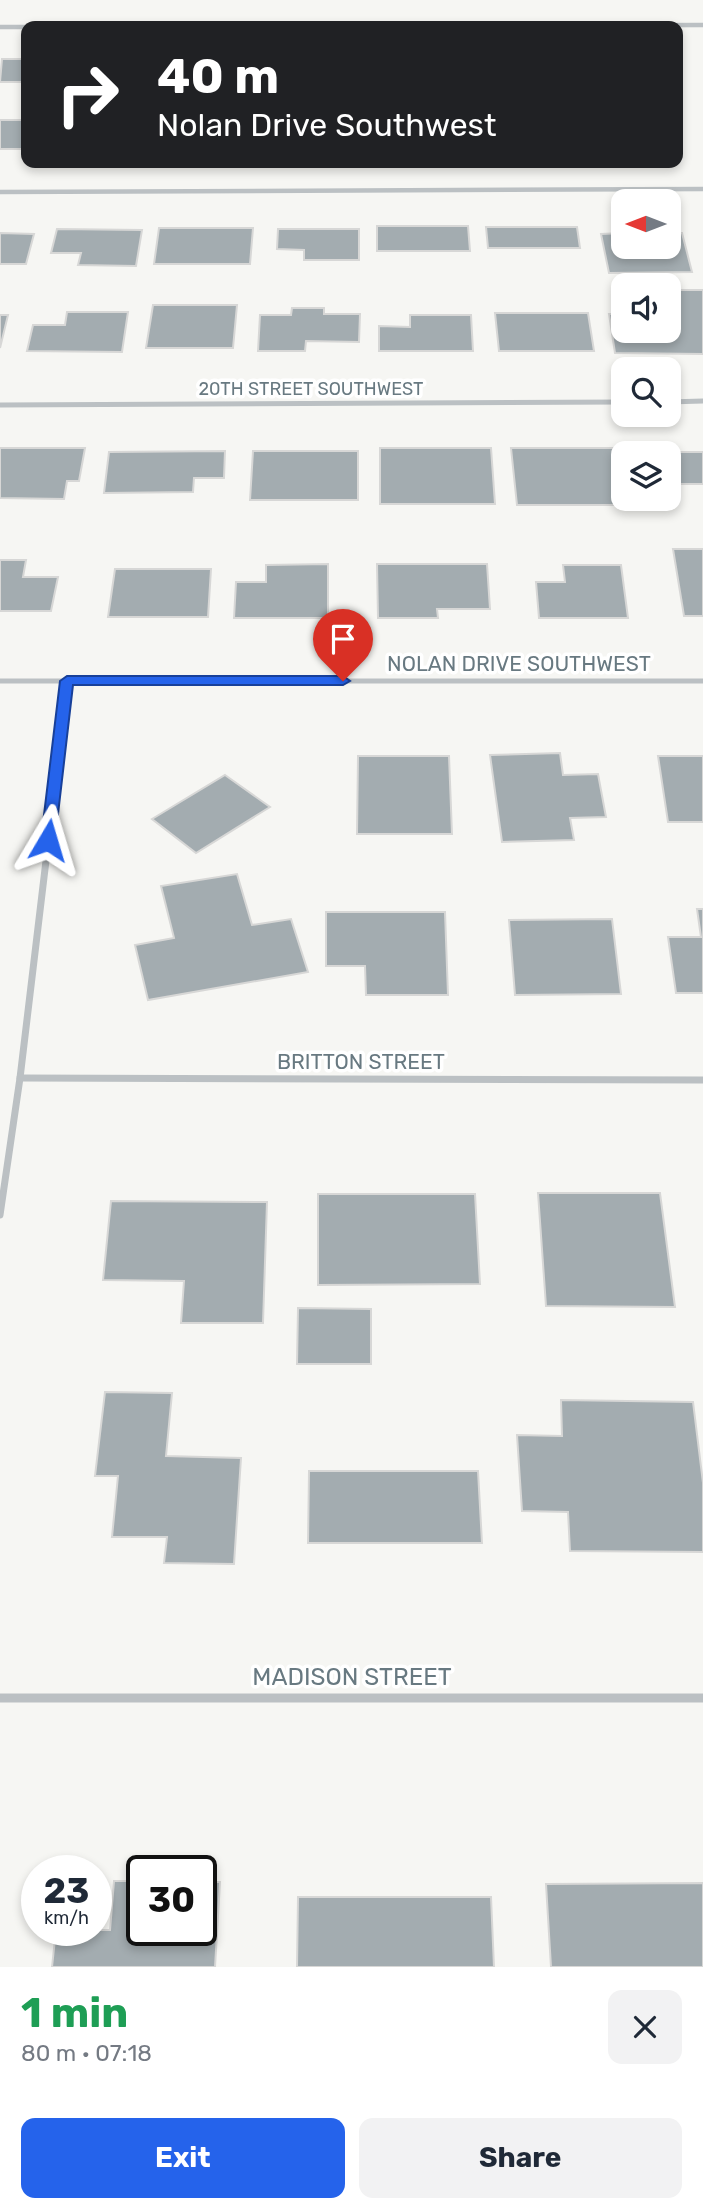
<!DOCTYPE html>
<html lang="en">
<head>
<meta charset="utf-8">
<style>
  body { margin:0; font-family:Rubik,sans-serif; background:#f2f2f3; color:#1f2937; height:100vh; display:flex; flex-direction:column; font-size:26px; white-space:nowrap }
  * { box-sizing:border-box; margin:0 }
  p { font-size:23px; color:#747a83 }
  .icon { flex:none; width:38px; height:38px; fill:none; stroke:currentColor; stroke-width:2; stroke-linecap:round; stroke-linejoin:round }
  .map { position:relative; height:1967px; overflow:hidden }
  .panel { display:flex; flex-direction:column; background:#fff; flex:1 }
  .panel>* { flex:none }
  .banner { position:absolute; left:21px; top:21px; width:662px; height:147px; border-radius:14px; box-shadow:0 4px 10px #0003; background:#202124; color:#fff; overflow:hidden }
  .needle { width:46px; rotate:270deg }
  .tools { position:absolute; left:611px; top:189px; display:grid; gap:14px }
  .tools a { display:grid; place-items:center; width:70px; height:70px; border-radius:14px; background:#fff; box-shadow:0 4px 10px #0003; font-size:35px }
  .speed { position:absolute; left:21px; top:1855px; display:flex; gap:14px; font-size:35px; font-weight:700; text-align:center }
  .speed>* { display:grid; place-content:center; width:91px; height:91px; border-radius:50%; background:#fff; box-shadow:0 4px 10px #0003; line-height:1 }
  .speed small { font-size:18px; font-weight:400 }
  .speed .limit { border:4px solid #111; border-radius:10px; background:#fff; color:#111 }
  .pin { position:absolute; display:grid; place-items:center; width:60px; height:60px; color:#fff; margin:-72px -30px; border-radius:50% 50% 50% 0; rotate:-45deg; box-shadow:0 0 7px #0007 }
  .pin .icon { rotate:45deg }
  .me { position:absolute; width:77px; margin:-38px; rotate:7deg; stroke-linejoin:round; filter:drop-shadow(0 0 5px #0008) }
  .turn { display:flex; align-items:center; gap:24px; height:147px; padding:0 21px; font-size:32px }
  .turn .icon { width:91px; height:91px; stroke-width:2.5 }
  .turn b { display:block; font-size:49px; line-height:60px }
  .round { display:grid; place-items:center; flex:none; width:74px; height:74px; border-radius:14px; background:#f2f2f3 }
  .summary { display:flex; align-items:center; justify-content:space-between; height:119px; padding:0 21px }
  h1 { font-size:42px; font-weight:700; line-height:52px; color:#1e9e55 }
  .primary-button { display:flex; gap:14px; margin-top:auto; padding:14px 21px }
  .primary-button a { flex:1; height:80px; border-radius:14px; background:#2563eb; color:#fff; font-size:28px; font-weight:700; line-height:80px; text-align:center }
  .primary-button a+a { background:#f2f2f3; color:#1f2937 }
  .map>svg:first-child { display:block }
  .building { fill:#a3acb0; stroke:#d7d7d6; stroke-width:2 }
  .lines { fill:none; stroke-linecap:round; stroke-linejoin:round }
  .street-far3 { stroke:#bbc0c3; stroke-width:4.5 }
  .street-far2 { stroke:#bbc0c3; stroke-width:5 }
  .street-far1 { stroke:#bbc0c3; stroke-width:7 }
  .street { stroke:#bbc0c3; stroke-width:9 }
  .route { fill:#2563eb; stroke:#184099; stroke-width:2 }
  .labels { text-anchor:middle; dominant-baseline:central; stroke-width:7; stroke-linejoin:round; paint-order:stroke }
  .far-street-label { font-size:18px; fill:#687981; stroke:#fff }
  .street-label { font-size:21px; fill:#687981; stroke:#fff }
  .near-street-label { font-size:24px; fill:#687981; stroke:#fff }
</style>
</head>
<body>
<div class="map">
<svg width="703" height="1967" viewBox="0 0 703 1967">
  <rect width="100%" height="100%" fill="#f6f6f3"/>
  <g class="building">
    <polygon points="2,59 26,59 26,82 0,82"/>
    <rect x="0" y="120" width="26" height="29"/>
    <polygon points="377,226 468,226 470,251 377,251"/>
    <polygon points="486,227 577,227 580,248 488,248"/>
    <polygon points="159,228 253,228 250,264 154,264"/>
    <polygon points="57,229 142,230 136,266 78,265 81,253 51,253"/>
    <polygon points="278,229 359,229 359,260 304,260 304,250 277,249"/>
    <polygon points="0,233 34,234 26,264 0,264"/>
    <polygon points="623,233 623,247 668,247 668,233 682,233 692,272 609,273 601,234"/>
    <polygon points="668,290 703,290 703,354 615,353 609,314 623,314 623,331 668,331"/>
    <polygon points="153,305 237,305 233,348 146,348"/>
    <polygon points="292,308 324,308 324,314 360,314 359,342 306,341 305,351 258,351 260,315 291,315"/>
    <polygon points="67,312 128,312 122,352 27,351 33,325 65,325"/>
    <polygon points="495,313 588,313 594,351 499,351"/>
    <polygon points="0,315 8,315 0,348"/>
    <polygon points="410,315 471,315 473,351 379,351 379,326 410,327"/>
    <polygon points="0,448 85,448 79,481 67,481 64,499 0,498"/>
    <polygon points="380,448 491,448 495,504 380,504"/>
    <polygon points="511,448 622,448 623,499 630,499 631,505 517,505"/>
    <polygon points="225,451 224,478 194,478 193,492 104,493 109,452"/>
    <polygon points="253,451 358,451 358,500 250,500"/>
    <polygon points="640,452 703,452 703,484 668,484 668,453"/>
    <polygon points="673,549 703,549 703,616 684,616"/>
    <polygon points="0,560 26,560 23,577 58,577 51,611 0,611"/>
    <polygon points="328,564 328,618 234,618 236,582 266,582 266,565"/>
    <polygon points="377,564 487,564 490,609 437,609 438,618 378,618"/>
    <polygon points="563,565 621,565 628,618 539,618 536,582 565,582"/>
    <polygon points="115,569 211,569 208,617 108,617"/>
    <polygon points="560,753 563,775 598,774 606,817 570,818 574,840 502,842 490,755"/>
    <polygon points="358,756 449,756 452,834 357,834"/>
    <polygon points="658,756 703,756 703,822 668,822"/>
    <polygon points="225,775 270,807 196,853 152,819"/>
    <polygon points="237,874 252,925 291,919 308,972 148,1000 135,945 174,938 161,886"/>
    <polygon points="697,909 703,909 703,993 676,993 668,937 701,937"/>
    <polygon points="326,912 445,912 448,995 366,995 365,966 326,966"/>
    <polygon points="612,919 621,994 515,995 509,920"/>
    <polygon points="538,1193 660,1193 675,1307 546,1306"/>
    <polygon points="318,1194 475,1194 480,1284 318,1285"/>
    <polygon points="111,1201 267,1202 263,1323 181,1323 184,1281 103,1280"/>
    <polygon points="298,1308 371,1309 371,1364 297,1364"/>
    <polygon points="105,1392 172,1393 166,1456 241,1458 234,1564 164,1563 167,1537 112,1537 118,1476 95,1476"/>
    <polygon points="561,1400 693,1402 703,1483 703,1552 570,1551 568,1512 522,1511 517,1435 562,1436"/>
    <polygon points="309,1471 478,1471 482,1543 308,1543"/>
    <polygon points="114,1881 142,1881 142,1930 201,1930 201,1882 220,1882 215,1967 52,1967 56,1930 110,1930"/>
    <polygon points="703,1883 703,1967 551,1967 546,1884"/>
    <polygon points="298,1897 491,1897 494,1967 297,1967"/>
  </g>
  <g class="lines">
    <g class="street-far3">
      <polyline points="240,26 703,25"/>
      <polyline points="0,27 26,27"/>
      <polyline points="0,192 703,189"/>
    </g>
    <g class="street-far2">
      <polyline points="668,402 703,401"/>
      <polyline points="0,405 623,402"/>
      <polyline points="0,681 703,681"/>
      <polyline points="58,753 67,681"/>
    </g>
    <g class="street-far1">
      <polyline points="20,1078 703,1080"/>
      <polyline points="0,1215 20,1078 59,752"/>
    </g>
    <polyline class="street" points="0,1698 703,1698"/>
  </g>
  <polygon class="route" points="67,676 343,676 350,681 343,685 73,685 55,840 48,845 41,840 60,681"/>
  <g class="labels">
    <g class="far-street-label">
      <text x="311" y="389">20TH STREET SOUTHWEST</text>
    </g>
    <g class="street-label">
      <text x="519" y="663">NOLAN DRIVE SOUTHWEST</text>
      <text x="361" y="1061">BRITTON STREET</text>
    </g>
    <g class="near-street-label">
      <text x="352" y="1677">MADISON STREET</text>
    </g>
  </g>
</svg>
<div class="tools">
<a><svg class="needle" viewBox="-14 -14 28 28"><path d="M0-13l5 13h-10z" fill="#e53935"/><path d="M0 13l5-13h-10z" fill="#747a83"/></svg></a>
<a><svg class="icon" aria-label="sound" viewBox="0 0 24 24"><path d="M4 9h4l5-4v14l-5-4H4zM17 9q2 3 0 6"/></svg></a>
<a><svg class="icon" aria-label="search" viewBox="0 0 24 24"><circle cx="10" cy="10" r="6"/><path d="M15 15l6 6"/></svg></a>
<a><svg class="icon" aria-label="layers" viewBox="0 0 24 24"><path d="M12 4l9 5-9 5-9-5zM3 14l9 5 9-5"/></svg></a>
</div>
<div class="speed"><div>23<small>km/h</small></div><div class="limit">30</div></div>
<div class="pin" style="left:343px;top:681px;background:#d93025"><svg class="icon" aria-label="arrive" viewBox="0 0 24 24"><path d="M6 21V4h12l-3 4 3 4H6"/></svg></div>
<svg class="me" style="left:48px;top:840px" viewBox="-20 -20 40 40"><path d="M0-17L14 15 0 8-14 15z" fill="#2563eb" stroke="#fff" stroke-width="4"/></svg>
<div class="banner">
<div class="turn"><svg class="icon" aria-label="right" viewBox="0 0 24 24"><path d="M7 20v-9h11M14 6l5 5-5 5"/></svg><div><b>40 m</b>Nolan Drive Southwest</div></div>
</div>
</div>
<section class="panel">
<div class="summary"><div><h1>1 min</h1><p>80 m · 07:18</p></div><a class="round"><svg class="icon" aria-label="close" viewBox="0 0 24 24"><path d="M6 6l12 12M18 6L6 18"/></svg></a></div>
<div class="primary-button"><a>Exit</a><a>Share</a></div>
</section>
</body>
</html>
